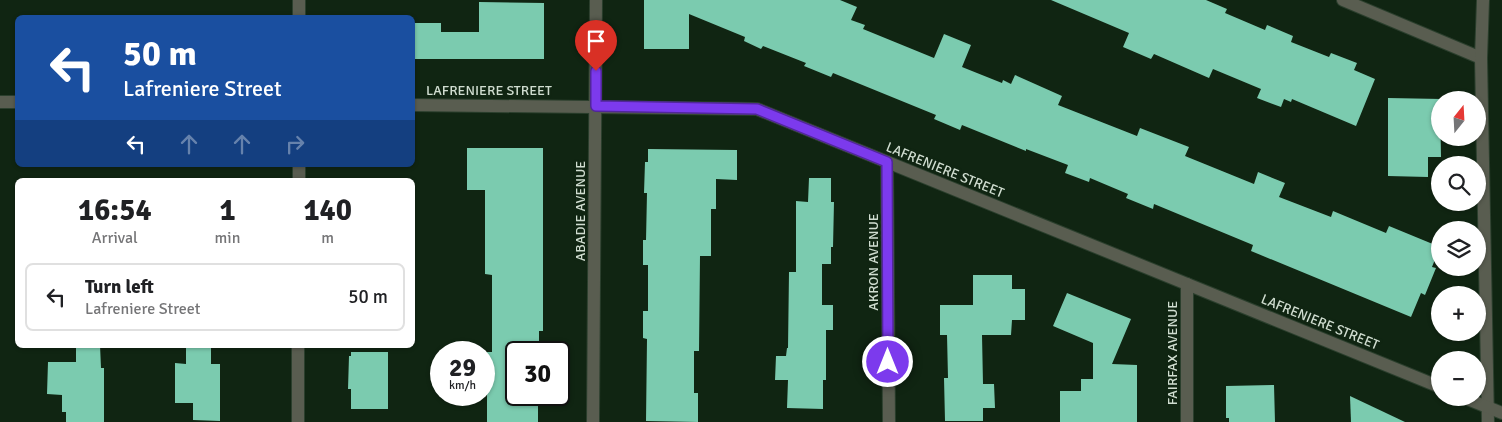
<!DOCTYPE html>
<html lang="en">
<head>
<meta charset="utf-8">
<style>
  body { margin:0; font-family:Signika,sans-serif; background:#f6f6f6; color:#202124; height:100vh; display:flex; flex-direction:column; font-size:19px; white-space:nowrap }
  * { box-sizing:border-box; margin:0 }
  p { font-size:16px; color:#757577 }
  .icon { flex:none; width:28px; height:28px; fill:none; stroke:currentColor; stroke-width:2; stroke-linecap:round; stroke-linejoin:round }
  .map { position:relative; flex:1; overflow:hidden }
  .sheet { position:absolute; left:15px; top:178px; width:400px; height:170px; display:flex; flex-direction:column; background:#fff; border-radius:8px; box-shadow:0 1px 4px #0004 }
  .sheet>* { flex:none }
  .hud { position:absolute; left:15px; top:15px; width:400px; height:152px; border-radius:8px; box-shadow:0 1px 4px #0004; background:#1a4fa0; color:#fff; overflow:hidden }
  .needle { width:32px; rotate:18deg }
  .controls { position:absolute; left:1431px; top:91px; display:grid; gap:10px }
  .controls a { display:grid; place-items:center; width:55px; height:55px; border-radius:50%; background:#fff; box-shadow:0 1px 4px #0004; font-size:25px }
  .speed { position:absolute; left:430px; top:341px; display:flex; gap:10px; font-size:25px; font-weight:700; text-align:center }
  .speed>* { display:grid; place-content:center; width:65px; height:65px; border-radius:50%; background:#fff; box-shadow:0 1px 4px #0004; line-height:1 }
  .speed small { font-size:12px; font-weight:400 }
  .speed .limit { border:2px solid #111; border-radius:8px; background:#fff; color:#111 }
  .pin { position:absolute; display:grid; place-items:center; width:42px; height:42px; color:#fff; margin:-51px -21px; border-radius:50% 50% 50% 0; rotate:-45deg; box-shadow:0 0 5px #0007 }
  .pin .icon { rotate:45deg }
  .me { position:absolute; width:55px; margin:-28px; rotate:0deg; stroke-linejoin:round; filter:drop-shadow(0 0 4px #0008) }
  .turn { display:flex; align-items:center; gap:18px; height:105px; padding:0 25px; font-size:22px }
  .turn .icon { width:65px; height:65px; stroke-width:2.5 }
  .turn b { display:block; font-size:35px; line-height:42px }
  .lanes { display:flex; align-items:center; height:48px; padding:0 25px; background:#0003; justify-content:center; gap:25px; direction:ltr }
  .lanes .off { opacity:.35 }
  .eta { display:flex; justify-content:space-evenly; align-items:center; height:85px; text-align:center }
  .eta b { font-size:30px; font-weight:700; line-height:35px }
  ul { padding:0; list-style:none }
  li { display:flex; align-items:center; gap:15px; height:68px; margin:0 10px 8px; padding:0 15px; border:2px solid #e0e0e0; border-radius:8px }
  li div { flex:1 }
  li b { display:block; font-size:19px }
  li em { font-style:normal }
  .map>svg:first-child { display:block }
  .building { fill:#7bcbaf }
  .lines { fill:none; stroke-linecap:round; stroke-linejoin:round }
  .minor-casing { stroke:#2b3f2d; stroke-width:14 }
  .minor { stroke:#595d50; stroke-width:12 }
  .route-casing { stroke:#51269a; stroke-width:12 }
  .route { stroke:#7c3aed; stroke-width:9 }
  .labels { text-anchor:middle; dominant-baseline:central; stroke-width:5; stroke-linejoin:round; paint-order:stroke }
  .street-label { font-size:14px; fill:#d0ddd0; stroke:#102512 }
</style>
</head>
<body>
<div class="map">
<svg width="1502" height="422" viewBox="0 0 1502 422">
  <rect width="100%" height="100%" fill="#102512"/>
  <g class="building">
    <polygon points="644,0 840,0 857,7 851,20 865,25 863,29 934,58 944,34 971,45 962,67 1002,83 1003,80 1011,84 1015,75 1062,96 1058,105 1137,136 1140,128 1189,147 1185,156 1254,184 1258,172 1285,183 1279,197 1331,217 1333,211 1386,233 1389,226 1440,247 1432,267 1436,268 1425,295 1421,293 1411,317 1251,251 1253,245 1154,204 1153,209 1126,198 1128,194 1090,178 1089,182 1065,173 1068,165 1026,149 1026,151 962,125 960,130 934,119 936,115 833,73 831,77 804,66 806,63 763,46 761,49 744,41 745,37 689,14 689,49 644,49"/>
    <polygon points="1051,0 1206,0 1227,9 1225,13 1265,30 1267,25 1293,36 1291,42 1329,57 1331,53 1357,63 1354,70 1375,79 1356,126 1292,99 1291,102 1284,99 1281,107 1257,98 1261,89 1213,69 1209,78 1154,54 1151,59 1123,47 1129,33"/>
    <polygon points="479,2 544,3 544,59 412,59 412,23 441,23 441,32 479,32"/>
    <polygon points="1388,98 1442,99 1440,100 1441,157 1428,157 1428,177 1388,176"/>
    <polygon points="467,148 543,148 543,331 539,331 539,352 516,352 516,395 538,395 538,422 487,422 487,352 492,352 492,275 485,274 485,190 467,190"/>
    <polygon points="648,149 737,150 737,180 716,179 716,209 711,209 711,256 700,256 699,351 694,351 694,393 698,393 698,422 646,421 647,339 643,338 643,311 648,311 648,265 643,265 643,240 646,240 647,193 644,193 645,162 648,162"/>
    <polygon points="809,178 831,178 831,202 834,202 833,247 831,247 831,264 822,264 822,305 833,305 833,330 826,330 826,380 823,380 823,409 787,408 788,380 775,380 776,356 786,356 787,348 788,348 789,272 796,272 796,201 808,202"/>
    <polygon points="973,275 1012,275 1012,289 1025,289 1025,320 1012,320 1011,335 982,335 983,384 994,384 995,408 983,408 983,421 945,421 944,378 948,378 947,335 940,335 940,305 973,305"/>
    <polygon points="1067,293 1131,319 1112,364 1137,365 1137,422 1060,422 1060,391 1081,391 1081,379 1093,379 1093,343 1053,326"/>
    <polygon points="76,345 100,345 101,368 104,368 104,422 66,422 66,412 62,412 62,395 47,394 48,362 76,362"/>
    <polygon points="186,345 211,345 211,364 220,364 220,421 193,420 193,403 175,403 175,363 186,364"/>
    <polygon points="351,352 388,352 388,409 351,409 351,389 348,389 349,356 351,356"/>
    <polygon points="1274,385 1275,422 1229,422 1229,418 1226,418 1226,386"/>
    <polygon points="1350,396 1405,422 1351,422"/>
  </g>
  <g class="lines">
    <defs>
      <g id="minor">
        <polyline points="299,0 299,18"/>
        <polyline points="1343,0 1481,58"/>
        <polyline points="1483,0 1481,58 1488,422"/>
        <polyline points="0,102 18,102"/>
        <polyline points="412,105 757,109 1440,387"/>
        <polyline points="887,162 889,422"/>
        <polyline points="299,180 299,165"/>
        <polyline points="1187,284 1187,422"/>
        <polyline points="1465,398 1502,413"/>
        <polyline points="298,422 298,345"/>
        <polyline points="593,422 596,0"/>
      </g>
    </defs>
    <use href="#minor" class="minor-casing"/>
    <use href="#minor" class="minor"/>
  </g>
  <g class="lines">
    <defs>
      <polyline id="route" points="596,71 596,106 757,109 887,162 888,362"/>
    </defs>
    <use href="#route" class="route-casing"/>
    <use href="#route" class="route"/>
  </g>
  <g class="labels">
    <g class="street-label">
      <text x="489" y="90">LAFRENIERE STREET</text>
      <text transform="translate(945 170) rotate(22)">LAFRENIERE STREET</text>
      <text transform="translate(580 211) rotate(-90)">ABADIE AVENUE</text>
      <text transform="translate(873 262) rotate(-90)">AKRON AVENUE</text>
      <text transform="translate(1320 322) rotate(22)">LAFRENIERE STREET</text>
      <text transform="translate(1172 353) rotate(-90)">FAIRFAX AVENUE</text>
    </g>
  </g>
</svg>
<div class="controls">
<a><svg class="needle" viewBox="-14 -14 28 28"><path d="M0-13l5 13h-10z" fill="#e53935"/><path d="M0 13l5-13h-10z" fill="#757577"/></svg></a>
<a><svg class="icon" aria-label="search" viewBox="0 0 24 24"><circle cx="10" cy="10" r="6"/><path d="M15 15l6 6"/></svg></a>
<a><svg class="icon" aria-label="layers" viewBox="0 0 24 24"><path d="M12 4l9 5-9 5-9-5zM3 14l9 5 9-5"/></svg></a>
<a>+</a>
<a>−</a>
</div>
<div class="speed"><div>29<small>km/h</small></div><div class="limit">30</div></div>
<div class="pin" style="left:596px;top:71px;background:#d93025"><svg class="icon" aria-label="arrive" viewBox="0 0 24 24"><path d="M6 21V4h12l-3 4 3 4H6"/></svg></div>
<svg class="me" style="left:888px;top:362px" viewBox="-20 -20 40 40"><circle r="17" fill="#7c3aed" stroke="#fff" stroke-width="3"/><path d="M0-11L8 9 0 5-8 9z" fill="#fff"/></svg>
<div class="hud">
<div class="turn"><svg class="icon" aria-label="left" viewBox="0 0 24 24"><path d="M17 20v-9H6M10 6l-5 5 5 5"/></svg><div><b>50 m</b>Lafreniere Street</div></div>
<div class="lanes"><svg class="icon" aria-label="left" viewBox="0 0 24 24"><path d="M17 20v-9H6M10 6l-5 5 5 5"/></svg><svg class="icon off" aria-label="ahead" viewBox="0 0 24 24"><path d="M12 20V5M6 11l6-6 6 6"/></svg><svg class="icon off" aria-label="ahead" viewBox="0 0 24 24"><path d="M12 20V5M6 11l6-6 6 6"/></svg><svg class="icon off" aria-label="right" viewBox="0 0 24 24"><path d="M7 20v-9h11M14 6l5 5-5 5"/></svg></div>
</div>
<section class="sheet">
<div class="eta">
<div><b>16:54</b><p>Arrival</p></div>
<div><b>1</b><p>min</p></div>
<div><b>140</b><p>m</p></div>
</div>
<ul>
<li><svg class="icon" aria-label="left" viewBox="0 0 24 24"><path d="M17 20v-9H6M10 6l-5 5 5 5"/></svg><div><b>Turn left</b><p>Lafreniere Street</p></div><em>50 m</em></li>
</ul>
</section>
</div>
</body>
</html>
